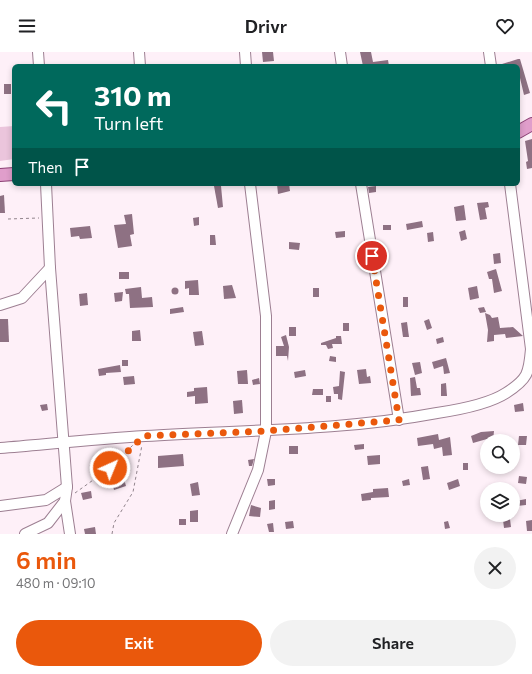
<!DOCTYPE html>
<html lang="en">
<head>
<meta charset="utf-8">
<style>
  body { margin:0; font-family:Commissioner,sans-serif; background:#f2f2f2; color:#202124; height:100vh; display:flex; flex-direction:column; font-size:15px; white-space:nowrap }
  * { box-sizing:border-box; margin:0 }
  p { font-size:13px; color:#757577 }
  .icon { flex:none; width:22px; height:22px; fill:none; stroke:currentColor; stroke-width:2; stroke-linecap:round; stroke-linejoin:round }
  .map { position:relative; height:482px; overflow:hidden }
  .drawer { display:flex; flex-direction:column; background:#fff; flex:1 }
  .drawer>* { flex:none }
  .guide { position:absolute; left:12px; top:12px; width:508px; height:122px; border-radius:6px; box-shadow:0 2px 6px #0003; background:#00695c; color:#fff; overflow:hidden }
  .fabs { position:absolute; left:480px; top:382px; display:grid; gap:8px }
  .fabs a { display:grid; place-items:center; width:40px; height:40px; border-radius:50%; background:#fff; box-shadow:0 2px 6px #0003; font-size:20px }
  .pin { position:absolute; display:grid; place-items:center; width:34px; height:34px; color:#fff; margin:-17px; border:2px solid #fff; border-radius:50%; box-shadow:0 1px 4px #0007 }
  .me { position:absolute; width:44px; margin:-22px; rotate:44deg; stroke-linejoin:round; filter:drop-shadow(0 0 3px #0008) }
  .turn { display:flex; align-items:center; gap:14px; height:84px; padding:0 16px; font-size:18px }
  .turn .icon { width:52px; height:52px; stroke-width:2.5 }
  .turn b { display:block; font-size:28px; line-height:34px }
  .then { display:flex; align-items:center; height:38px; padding:0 16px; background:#0003; gap:8px; font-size:15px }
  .round { display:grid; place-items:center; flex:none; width:42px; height:42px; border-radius:21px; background:#f2f2f2 }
  .overview { display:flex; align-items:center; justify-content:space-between; height:68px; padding:0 16px }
  h1 { font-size:24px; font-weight:600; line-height:30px; color:#ea580c }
  .primary-button { display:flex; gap:8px; margin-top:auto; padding:8px 16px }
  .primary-button a { flex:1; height:46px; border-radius:24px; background:#ea580c; color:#fff; font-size:16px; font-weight:600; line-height:46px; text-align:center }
  .primary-button a+a { background:#f2f2f2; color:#202124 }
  header { display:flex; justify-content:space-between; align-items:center; height:52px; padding:0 16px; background:#fff; font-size:18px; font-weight:600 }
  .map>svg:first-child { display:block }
  .green { fill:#ebc5dc }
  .building { fill:#8e7183 }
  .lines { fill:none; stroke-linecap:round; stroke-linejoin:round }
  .minor-casing { stroke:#9d7f92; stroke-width:12 }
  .major-casing { stroke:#8c4175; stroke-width:14 }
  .path { stroke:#91848c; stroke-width:1; stroke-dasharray:3 3; stroke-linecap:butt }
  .minor { stroke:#fff; stroke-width:10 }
  .major { stroke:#e09ecb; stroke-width:12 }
  .route { stroke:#ea580c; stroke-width:7; stroke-dasharray:0 12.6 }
</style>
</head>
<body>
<header><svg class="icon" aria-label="menu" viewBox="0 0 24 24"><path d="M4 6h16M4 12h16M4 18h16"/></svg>Drivr<svg class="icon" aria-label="heart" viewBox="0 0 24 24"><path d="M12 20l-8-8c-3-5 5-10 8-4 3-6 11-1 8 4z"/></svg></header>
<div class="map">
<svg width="532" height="482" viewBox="0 0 532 482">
  <rect width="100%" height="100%" fill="#fef0f8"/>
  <polygon class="green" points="14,74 14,107 0,109 0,75"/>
  <g class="building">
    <polygon points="262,0 273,0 274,9 263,10"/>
    <polygon points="360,0 371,0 373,10 388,8 389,14 363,14"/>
    <polygon points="518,7 520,7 530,41 524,43 520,26 518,27 518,14 502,14 502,12"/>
    <rect x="4" y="32" width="7" height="10"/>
    <polygon points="532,87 532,116 527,117 526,110 528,109 525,89"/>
    <polygon points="277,132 289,132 290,139 278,142"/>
    <polygon points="214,134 221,134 223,155 218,156"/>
    <polygon points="376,134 376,140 369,141 368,135"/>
    <polygon points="4,143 5,161 0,161 0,144"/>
    <polygon points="488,150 489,155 485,156 487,167 480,168 477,151"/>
    <polygon points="464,153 466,168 456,169 454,155"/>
    <polygon points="132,162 134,182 130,183 132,194 118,196 114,173 126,172 124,163"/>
    <polygon points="199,165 199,173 194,174 193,166"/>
    <polygon points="422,169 423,175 407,178 406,172"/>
    <rect x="383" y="173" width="8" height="5"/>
    <polygon points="90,174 92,186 80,187 79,184 71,185 70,176"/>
    <polygon points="465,178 467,187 461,189 459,180"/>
    <polygon points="345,179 345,185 336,186 335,180"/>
    <polygon points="433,180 434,189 428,190 427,181"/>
    <polygon points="210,183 215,183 216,193 210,193"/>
    <polygon points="289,190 300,191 299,198 289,197"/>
    <polygon points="500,201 501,211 494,212 493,202"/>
    <polygon points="496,217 502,239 494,241 492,227 489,227 487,220"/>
    <rect x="119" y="220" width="10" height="7"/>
    <polygon points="198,228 199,243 189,243 189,236 185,237 185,229"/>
    <polygon points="232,233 236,246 224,247 223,234"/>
    <polygon points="477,234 479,246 470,248 468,236"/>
    <polygon points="141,235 142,246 152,245 153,255 130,256 129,242 126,242 125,237"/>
    <circle cx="175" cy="239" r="3.5"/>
    <rect x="313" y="236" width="6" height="9"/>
    <polygon points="123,240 122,249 115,250 114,241"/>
    <polygon points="87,241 88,253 80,254 79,242"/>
    <rect x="403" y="245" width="5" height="10"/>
    <polygon points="183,255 184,260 170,262 170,257"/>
    <polygon points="484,255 486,260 480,261 478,256"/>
    <polygon points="485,261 490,263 492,266 498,265 500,276 513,275 523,284 506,286 505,282 494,283 494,289 487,290 488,278"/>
    <polygon points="0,267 8,267 9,290 0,290"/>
    <polygon points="429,267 432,276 427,278 424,269"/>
    <polygon points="407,270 409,285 403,285 401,271"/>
    <rect x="343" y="271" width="6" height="8"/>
    <rect x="289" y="275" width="7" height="9"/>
    <polygon points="140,278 141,289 132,289 132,279"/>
    <polygon points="202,279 204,293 195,294 193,280"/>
    <polygon points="286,283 289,295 288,309 287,304 276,304 276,294 284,294 281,285"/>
    <polygon points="336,284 341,284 342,292 332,292 333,296 328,297 326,293 321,293 321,291 336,286"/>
    <polygon points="443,285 444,290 437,292 436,287"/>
    <polygon points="330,304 336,305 336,310 329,309"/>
    <polygon points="446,306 450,321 444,322 443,314 434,317 432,310"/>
    <rect x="122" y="308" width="6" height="6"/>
    <polygon points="420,310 422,321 415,323 412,311"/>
    <polygon points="120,313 121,320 106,321 106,323 99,324 98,317"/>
    <polygon points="366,317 367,325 370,324 371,331 359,332 357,318"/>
    <polygon points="247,318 248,332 238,332 237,319"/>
    <polygon points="305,318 306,324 295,326 294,320"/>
    <polygon points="340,319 345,320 342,348 338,347 338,342 334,342 333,335 339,334"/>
    <polygon points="134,324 135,332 124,333 123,325"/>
    <polygon points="415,325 417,336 420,336 421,343 411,344 410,326"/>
    <polygon points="259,326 260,332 253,333 252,328"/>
    <polygon points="446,331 447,344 441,344 441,332"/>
    <polygon points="207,335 208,351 195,352 195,344 187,345 187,340 194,339 194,336"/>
    <polygon points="313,337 323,337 323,343 312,343"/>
    <rect x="326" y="344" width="5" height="6"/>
    <polygon points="242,348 243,361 234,362 233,349"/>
    <polygon points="523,351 524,359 515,360 514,353"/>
    <polygon points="47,352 48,358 42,359 40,353"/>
    <polygon points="494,379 493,389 487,389 487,387 473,391 471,384 481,380"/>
    <polygon points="438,382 439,388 450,385 452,403 443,404 442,395 434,397 433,392 418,394 417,386"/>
    <polygon points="519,384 527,384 526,393 518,393"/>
    <polygon points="364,392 364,397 355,398 354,393"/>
    <rect x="289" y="394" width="9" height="8"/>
    <polygon points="183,402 184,414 158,416 158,404"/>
    <polygon points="380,403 380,412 368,413 367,404"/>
    <polygon points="254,407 252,414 249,414 248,408"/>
    <rect x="463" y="411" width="5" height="7"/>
    <polygon points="428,414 430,427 423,428 421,415"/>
    <polygon points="110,419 113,421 113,428 107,423"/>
    <polygon points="519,424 527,425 526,432 518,431"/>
    <polygon points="124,427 126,434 114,438 112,430"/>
    <polygon points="267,427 275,427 275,433 268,434"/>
    <polygon points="409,427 410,433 403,434 402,429"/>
    <polygon points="458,427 460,434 449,438 447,431"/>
    <polygon points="198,430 200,443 192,444 190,432"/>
    <polygon points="388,436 389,445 371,446 371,448 362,449 361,442 373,440 373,437"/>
    <polygon points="91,439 92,446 83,448 81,441"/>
    <polygon points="526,447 526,453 517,454 516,449"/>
    <polygon points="275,448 275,457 269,458 269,449"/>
    <polygon points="251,453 261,456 260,465 249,464"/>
    <polygon points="198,458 198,470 190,470 190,459"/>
    <rect x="179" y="467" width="7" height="6"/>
    <polygon points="510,467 511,475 504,476 503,468"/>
    <polygon points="532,468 532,479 527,479 526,469"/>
    <polygon points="293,469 294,476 286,477 285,470"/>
    <polygon points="448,469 450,476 445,477 444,470"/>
    <polygon points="273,471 274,480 269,480 267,472"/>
    <polygon points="95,475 96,482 85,482 84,477"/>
  </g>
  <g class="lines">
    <defs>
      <g id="minor">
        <polyline points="38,0 39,14"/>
        <polyline points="139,0 140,14"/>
        <polyline points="245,0 246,14"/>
        <polyline points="340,0 342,14"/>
        <polyline points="489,0 491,14"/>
        <polyline points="46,132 50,216 67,435 65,449 70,482"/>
        <polyline points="361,132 399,368"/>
        <polyline points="0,253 22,246 50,216"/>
        <path d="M0 396C48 392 96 387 145 384 242 378 341 379 437 361 457 358 489 352 506 341 528 327 529 321 531 297L510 132"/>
        <polyline points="0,454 46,448 67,435"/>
        <polyline points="25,482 48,471 65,449"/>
        <polyline points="232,482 258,418 266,379 266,264 250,132"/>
      </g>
      <g id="major">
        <polyline points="518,80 532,72"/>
        <polyline points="0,123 14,122"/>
      </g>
    </defs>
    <use href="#minor" class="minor-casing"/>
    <use href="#major" class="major-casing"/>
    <g class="path">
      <polyline points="8,167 39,166"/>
      <polyline points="75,441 110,416 133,393"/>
      <polyline points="112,482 114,471 133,440 142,393"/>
    </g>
    <use href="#minor" class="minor"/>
    <use href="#major" class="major"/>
  </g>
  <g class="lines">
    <polyline class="route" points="110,416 144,384 266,379 399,368 372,204"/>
  </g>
</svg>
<div class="fabs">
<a><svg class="icon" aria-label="search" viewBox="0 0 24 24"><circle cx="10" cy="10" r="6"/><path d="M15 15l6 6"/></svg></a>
<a><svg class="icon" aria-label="layers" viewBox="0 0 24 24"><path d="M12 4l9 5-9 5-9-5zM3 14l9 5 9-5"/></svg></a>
</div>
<div class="pin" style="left:372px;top:204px;background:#d93025"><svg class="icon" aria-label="arrive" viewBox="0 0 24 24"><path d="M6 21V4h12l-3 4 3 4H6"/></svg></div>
<svg class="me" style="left:110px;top:416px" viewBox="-20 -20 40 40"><circle r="17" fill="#ea580c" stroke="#fff" stroke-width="3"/><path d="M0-11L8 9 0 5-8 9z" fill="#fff"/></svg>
<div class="guide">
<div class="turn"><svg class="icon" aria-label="left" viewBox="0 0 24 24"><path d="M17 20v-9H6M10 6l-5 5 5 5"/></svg><div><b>310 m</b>Turn left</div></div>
<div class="then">Then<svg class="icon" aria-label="arrive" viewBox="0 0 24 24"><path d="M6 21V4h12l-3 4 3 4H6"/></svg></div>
</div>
</div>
<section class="drawer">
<div class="overview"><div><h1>6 min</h1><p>480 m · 09:10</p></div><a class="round"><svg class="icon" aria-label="close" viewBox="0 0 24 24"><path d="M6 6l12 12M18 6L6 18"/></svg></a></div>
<div class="primary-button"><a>Exit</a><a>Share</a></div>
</section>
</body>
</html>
